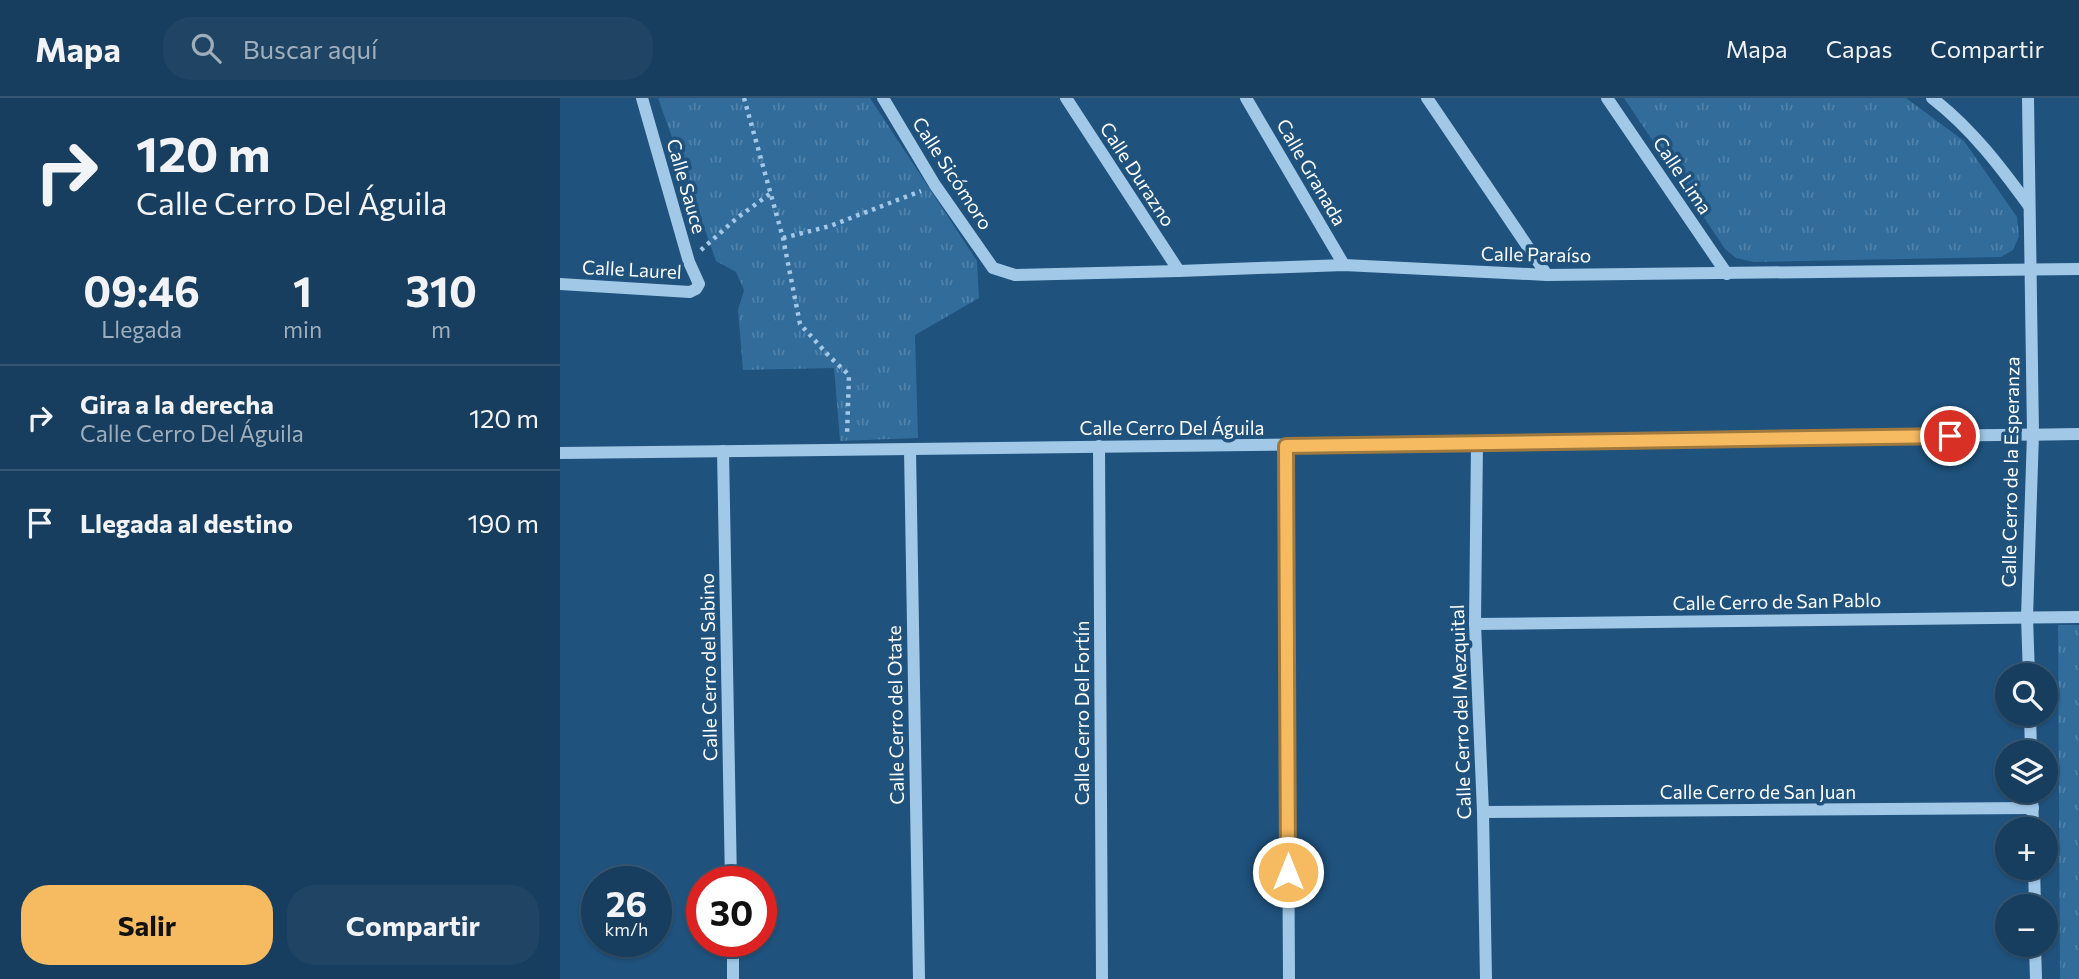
<!DOCTYPE html>
<html lang="es">
<head>
<meta charset="utf-8">
<style>
  body { margin:0; font-family:Commissioner,sans-serif; background:#204564; color:#f1f3f6; height:100vh; display:flex; flex-direction:column; font-size:26px; white-space:nowrap }
  * { box-sizing:border-box; margin:0 }
  p { font-size:23px; color:#9eaebc }
  .icon { flex:none; width:38px; height:38px; fill:none; stroke:currentColor; stroke-width:2; stroke-linecap:round; stroke-linejoin:round }
  .map { position:relative; flex:1; overflow:hidden }
  .panel { display:flex; flex-direction:column; background:#173e5e; width:560px }
  .panel>* { flex:none }
  .banner { background:#173e5e; color:#f1f3f6; overflow:hidden }
  .tools { position:absolute; left:1435px; top:565px; display:grid; gap:14px }
  .tools a { display:grid; place-items:center; width:63px; height:63px; border-radius:50%; background:#173e5e; box-shadow:0 2px 5px #0004,0 0 0 2px #365773; font-size:35px }
  .speed { position:absolute; left:21px; top:768px; display:flex; gap:14px; font-size:35px; font-weight:700; text-align:center }
  .speed>* { display:grid; place-content:center; width:91px; height:91px; border-radius:50%; background:#173e5e; box-shadow:0 2px 5px #0004,0 0 0 2px #365773; line-height:1 }
  .speed small { font-size:18px; font-weight:400 }
  .speed .limit { border:10px solid #d22; background:#fff; color:#111 }
  .pin { position:absolute; display:grid; place-items:center; width:60px; height:60px; color:#fff; margin:-30px; border:4px solid #fff; border-radius:50%; box-shadow:0 2px 7px #0007 }
  .me { position:absolute; width:77px; margin:-38px; rotate:0deg; stroke-linejoin:round; filter:drop-shadow(0 0 5px #0008) }
  .turn { display:flex; align-items:center; gap:24px; height:147px; padding:0 21px; font-size:32px }
  .turn .icon { width:91px; height:91px; stroke-width:2.5 }
  .turn b { display:block; font-size:49px; line-height:60px }
  .eta { display:flex; justify-content:space-evenly; align-items:center; height:119px; text-align:center }
  .eta b { font-size:42px; font-weight:700; line-height:49px }
  .cta { display:flex; gap:14px; margin-top:auto; padding:14px 21px }
  .cta a { flex:1; height:80px; border-radius:28px; background:#f6ba60; color:#111; font-size:28px; font-weight:700; line-height:80px; text-align:center }
  .cta a+a { background:#204564; color:#f1f3f6 }
  ul { padding:0; list-style:none }
  li { display:flex; align-items:center; gap:21px; height:105px; padding:0 21px; border-top:2px solid #365773 }
  li div { flex:1 }
  li b { display:block; font-size:26px }
  li em { font-style:normal }
  header { display:flex; align-items:center; gap:42px; box-sizing:border-box; height:98px; padding:0 35px; background:#173e5e; border-bottom:2px solid #365773 }
  header strong { font-size:33px }
  nav { display:flex; gap:38px; margin-inline-start:auto; font-size:24px }
  .search { width:490px; height:63px; background:#204564; display:flex; align-items:center; gap:18px; box-sizing:border-box; padding:0 24px; border-radius:28px; color:#9eaebc; font-size:26px }
  main { display:flex; flex:1; min-height:0 }
  .map>svg:first-child { display:block }
  .park { fill:url(#park-tufts) }
  .lines { fill:none; stroke-linecap:round; stroke-linejoin:round }
  .path { stroke:#a1c8e7; stroke-width:4.5; stroke-dasharray:3.5 5; stroke-linecap:butt }
  .minor { stroke:#a1c8e7; stroke-width:12 }
  .route-casing { stroke:#a0793e; stroke-width:18 }
  .route { stroke:#f6ba60; stroke-width:12 }
  .labels { text-anchor:middle; dominant-baseline:central; stroke-width:7; stroke-linejoin:round; paint-order:stroke }
  .street-label { font-size:19px; fill:#fff; stroke:#1f527d }
</style>
</head>
<body>
<header>
<strong>Mapa</strong>
<div class="search"><svg class="icon" aria-label="search" viewBox="0 0 24 24"><circle cx="10" cy="10" r="6"/><path d="M15 15l6 6"/></svg>Buscar aquí</div>
<nav><a>Mapa</a><a>Capas</a><a>Compartir</a></nav>
</header>
<main>
<section class="panel">
<div class="banner">
<div class="turn"><svg class="icon" aria-label="right" viewBox="0 0 24 24"><path d="M7 20v-9h11M14 6l5 5-5 5"/></svg><div><b>120 m</b>Calle Cerro Del Águila</div></div>
</div>
<div class="eta">
<div><b>09:46</b><p>Llegada</p></div>
<div><b>1</b><p>min</p></div>
<div><b>310</b><p>m</p></div>
</div>
<ul>
<li><svg class="icon" aria-label="right" viewBox="0 0 24 24"><path d="M7 20v-9h11M14 6l5 5-5 5"/></svg><div><b>Gira a la derecha</b><p>Calle Cerro Del Águila</p></div><em>120 m</em></li>
<li><svg class="icon" aria-label="arrive" viewBox="0 0 24 24"><path d="M6 21V4h12l-3 4 3 4H6"/></svg><div><b>Llegada al destino</b></div><em>190 m</em></li>
</ul>
<div class="cta"><a>Salir</a><a>Compartir</a></div>
</section>
<div class="map">
<svg width="1519" height="881" viewBox="0 0 1519 881">
  <defs>
    <pattern id="park-tufts" width="24" height="20" patternUnits="userSpaceOnUse" patternTransform="scale(1.75)"><rect width="24" height="20" fill="#316c9b"/><path d="M3 7l-1-3M5 7V3M7 7l1-3M15 17l-1-3M17 17v-4M19 17l1-3" fill="none" stroke="#5082aa"/></pattern>
  </defs>
  <rect width="100%" height="100%" fill="#1f527d"/>
  <g class="park">
    <polygon points="98,0 310,0 417,163 419,200 355,237 358,340 280,343 274,270 183,272 178,212 184,192 176,174 156,163"/>
    <polygon points="1064,0 1346,0 1404,43 1457,119 1459,138 1453,152 1441,159 1194,164 1176,160 1165,151"/>
    <polygon points="1498,527 1519,527 1519,881 1500,881"/>
  </g>
  <g class="lines">
    <g class="path">
      <polyline points="184,0 223,140 240,226 270,259 289,277 287,337"/>
      <polyline points="223,140 270,128 361,93"/>
      <polyline points="141,152 177,120 211,95"/>
    </g>
    <g class="minor">
      <polyline points="323,0 375,87 433,170 455,177 619,173 784,167 987,177 1519,171"/>
      <polyline points="506,0 619,173"/>
      <polyline points="686,0 784,167"/>
      <polyline points="867,0 987,177"/>
      <polyline points="1047,0 1167,176"/>
      <path d="M1372 0C1411 30 1440 68 1469 108"/>
      <polyline points="1468,0 1473,336 1467,519 1469,578"/>
      <polyline points="0,186 130,194 136,191 139,186 129,164 82,0"/>
      <polyline points="917,345 915,526 923,714 926,881"/>
      <polyline points="539,348 542,881"/>
      <polyline points="726,348 729,881"/>
      <polyline points="350,351 359,881"/>
      <polyline points="163,353 171,784"/>
      <path d="M0 355C506 350 1013 343 1519 336"/>
      <polyline points="915,526 1519,519"/>
      <polyline points="1470,616 1471,654"/>
      <polyline points="1472,693 1473,732"/>
      <polyline points="923,714 1473,710"/>
      <polyline points="1474,770 1475,808"/>
      <polyline points="173,844 173,881"/>
      <polyline points="1475,847 1476,881"/>
    </g>
  </g>
  <g class="lines">
    <defs>
      <polyline id="route" points="728,774 726,348 1390,338"/>
    </defs>
    <use href="#route" class="route-casing"/>
    <use href="#route" class="route"/>
  </g>
  <g class="labels">
    <g class="street-label">
      <text transform="translate(752 74) rotate(60)">Calle Granada</text>
      <text transform="translate(393 75) rotate(57)">Calle Sicómoro</text>
      <text transform="translate(578 76) rotate(57)">Calle Durazno</text>
      <text transform="translate(1123 77) rotate(56)">Calle Lima</text>
      <text transform="translate(127 88) rotate(74)">Calle Sauce</text>
      <text transform="translate(976 156) rotate(1)">Calle Paraíso</text>
      <text transform="translate(72 171) rotate(3)">Calle Laurel</text>
      <text x="612" y="329">Calle Cerro Del Águila</text>
      <text transform="translate(1450 374) rotate(-89)">Calle Cerro de la Esperanza</text>
      <text transform="translate(1217 503) rotate(-1)">Calle Cerro de San Pablo</text>
      <text transform="translate(148 569) rotate(-91)">Calle Cerro del Sabino</text>
      <text transform="translate(900 614) rotate(-92)">Calle Cerro del Mezquital</text>
      <text transform="translate(521 615) rotate(-90)">Calle Cerro Del Fortín</text>
      <text transform="translate(335 617) rotate(-91)">Calle Cerro del Otate</text>
      <text x="1198" y="693">Calle Cerro de San Juan</text>
    </g>
  </g>
</svg>
<div class="tools">
<a><svg class="icon" aria-label="search" viewBox="0 0 24 24"><circle cx="10" cy="10" r="6"/><path d="M15 15l6 6"/></svg></a>
<a><svg class="icon" aria-label="layers" viewBox="0 0 24 24"><path d="M12 4l9 5-9 5-9-5zM3 14l9 5 9-5"/></svg></a>
<a>+</a>
<a>−</a>
</div>
<div class="speed"><div>26<small>km/h</small></div><div class="limit">30</div></div>
<div class="pin" style="left:1390px;top:338px;background:#d93025"><svg class="icon" aria-label="arrive" viewBox="0 0 24 24"><path d="M6 21V4h12l-3 4 3 4H6"/></svg></div>
<svg class="me" style="left:728px;top:774px" viewBox="-20 -20 40 40"><circle r="17" fill="#f6ba60" stroke="#fff" stroke-width="3"/><path d="M0-11L8 9 0 5-8 9z" fill="#fff"/></svg>
</div>
</main>
</body>
</html>
